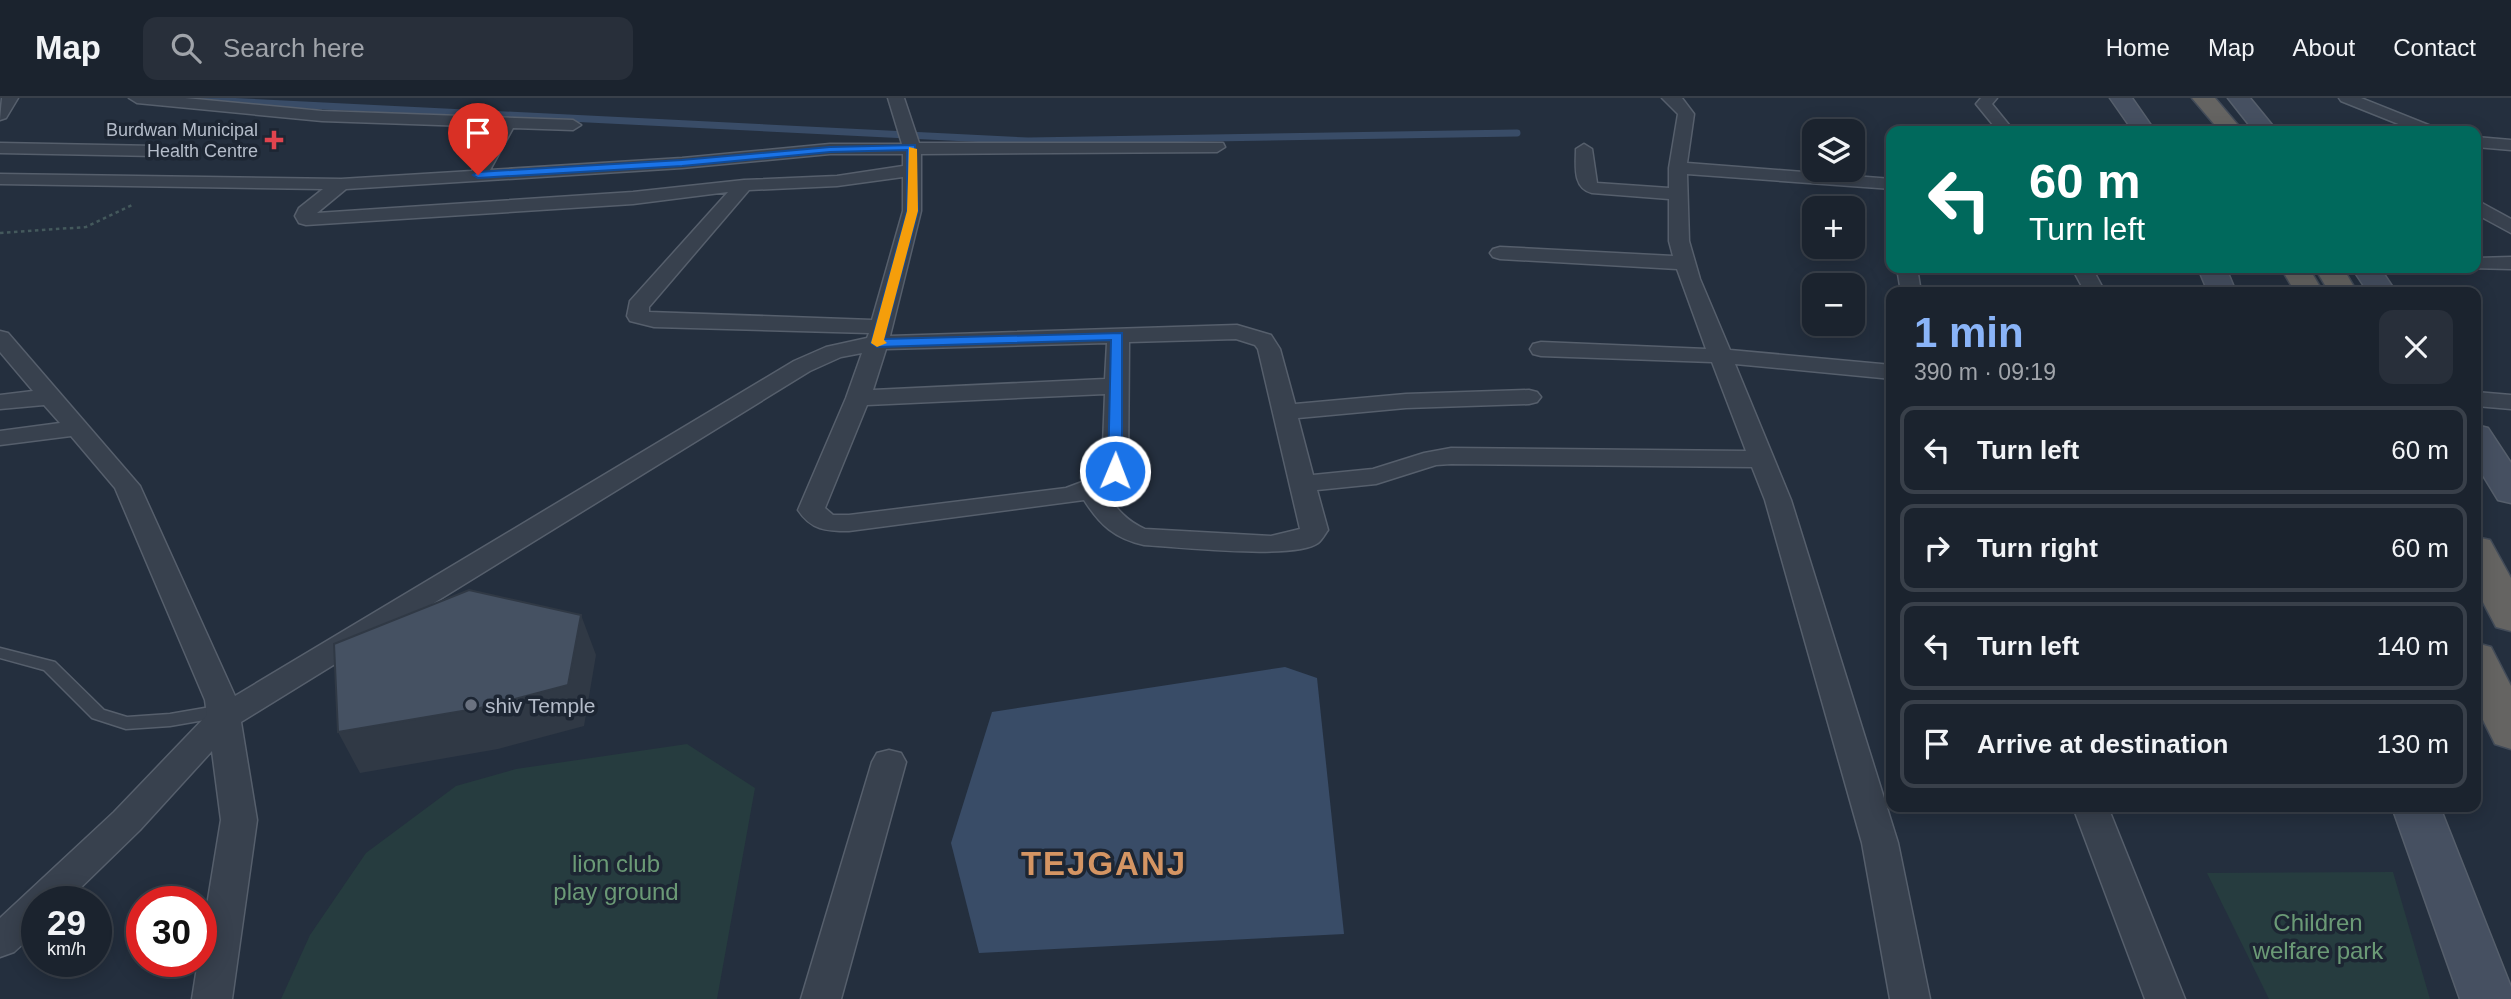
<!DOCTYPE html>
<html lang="en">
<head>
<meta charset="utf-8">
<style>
  body { margin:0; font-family:Arial,sans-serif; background:#282f3a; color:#f1f3f6; height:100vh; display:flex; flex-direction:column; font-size:26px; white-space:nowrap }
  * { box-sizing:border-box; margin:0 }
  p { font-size:23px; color:#a0a4aa }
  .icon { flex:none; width:38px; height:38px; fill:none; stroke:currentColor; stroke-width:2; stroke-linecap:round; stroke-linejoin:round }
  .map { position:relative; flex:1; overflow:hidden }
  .details { position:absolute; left:1886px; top:189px; width:595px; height:525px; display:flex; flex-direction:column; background:#1b232e; border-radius:14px; box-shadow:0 4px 18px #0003,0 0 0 2px #39404a }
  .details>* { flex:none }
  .top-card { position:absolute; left:1886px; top:28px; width:595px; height:147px; border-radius:14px; box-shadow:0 4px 18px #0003,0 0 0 2px #39404a; background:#00695c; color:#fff; overflow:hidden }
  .fabs { position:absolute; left:1802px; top:21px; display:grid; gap:14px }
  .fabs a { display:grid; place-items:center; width:63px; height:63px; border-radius:14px; background:#1b232e; box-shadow:0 4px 18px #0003,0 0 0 2px #39404a; font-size:35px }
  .speed { position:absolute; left:21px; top:788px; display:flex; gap:14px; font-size:35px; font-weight:700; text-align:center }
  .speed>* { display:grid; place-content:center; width:91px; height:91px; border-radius:50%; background:#1b232e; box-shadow:0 4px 18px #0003,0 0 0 2px #39404a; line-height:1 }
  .speed small { font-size:18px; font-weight:400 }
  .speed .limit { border:10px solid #d22; background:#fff; color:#111 }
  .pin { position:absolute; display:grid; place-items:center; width:60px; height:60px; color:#fff; margin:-72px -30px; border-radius:50% 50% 50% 0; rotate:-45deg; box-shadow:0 0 7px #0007 }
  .pin .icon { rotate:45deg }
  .me { position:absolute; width:77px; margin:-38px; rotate:1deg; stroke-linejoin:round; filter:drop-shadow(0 0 5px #0008) }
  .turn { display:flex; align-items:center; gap:24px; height:147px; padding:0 28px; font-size:32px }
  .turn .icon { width:91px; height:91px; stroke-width:2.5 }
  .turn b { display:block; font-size:49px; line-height:60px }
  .round { display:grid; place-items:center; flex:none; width:74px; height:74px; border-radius:14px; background:#282f3a }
  .summary { display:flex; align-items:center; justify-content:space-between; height:119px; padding:0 28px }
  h1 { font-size:42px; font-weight:700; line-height:52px; color:#8ab4f8 }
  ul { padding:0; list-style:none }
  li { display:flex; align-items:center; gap:21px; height:88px; margin:0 14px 10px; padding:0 14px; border:4px solid #39404a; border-radius:14px }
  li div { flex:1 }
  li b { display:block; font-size:26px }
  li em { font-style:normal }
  header { display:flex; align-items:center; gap:42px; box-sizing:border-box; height:98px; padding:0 35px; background:#1b232e; border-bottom:2px solid #39404a }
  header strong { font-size:33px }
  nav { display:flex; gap:38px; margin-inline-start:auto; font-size:24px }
  .search { width:490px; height:63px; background:#282f3a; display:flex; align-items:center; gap:18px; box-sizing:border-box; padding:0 24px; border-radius:14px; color:#a0a4aa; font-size:26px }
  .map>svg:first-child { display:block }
  .green { fill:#263c3f }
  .water { fill:#394c67 }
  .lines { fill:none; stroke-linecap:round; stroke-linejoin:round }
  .stream { stroke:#394c67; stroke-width:7 }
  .service-casing { stroke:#565f6c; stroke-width:3 }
  .minor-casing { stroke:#565f6c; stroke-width:3 }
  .secondary-casing { stroke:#565f6c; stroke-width:3 }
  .trunk-casing { stroke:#434c59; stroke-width:3 }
  .path { stroke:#44595c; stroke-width:2.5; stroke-dasharray:3.5 3.5; stroke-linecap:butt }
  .service { fill:#38414e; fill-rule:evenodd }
  .minor { fill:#38414e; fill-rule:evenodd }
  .secondary { fill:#465061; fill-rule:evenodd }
  .trunk { fill:#656462; fill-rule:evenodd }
  .shaded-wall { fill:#303945 }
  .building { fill:#455162; stroke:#303945; stroke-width:2 }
  .route { fill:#1a73e8; stroke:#114b97; stroke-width:2 }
  .slow { fill:#f59e0b }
  .health-dot { fill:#e0444e; stroke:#1d2633; stroke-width:2.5 }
  .worship-dot { fill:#6b7280; stroke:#1d2633; stroke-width:2.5 }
  .labels { text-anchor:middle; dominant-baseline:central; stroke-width:7; stroke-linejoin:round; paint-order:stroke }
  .far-poi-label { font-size:18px; fill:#b4bcc9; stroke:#1d2633; text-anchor:end }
  .poi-label { font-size:21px; fill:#b4bcc9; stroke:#1d2633; text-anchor:start }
  .near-park-label { font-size:24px; fill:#6b9a76; stroke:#1d2633 }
  .near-district-label { font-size:33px; font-weight:bold; letter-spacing:2px; fill:#d59563; stroke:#1d2633 }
</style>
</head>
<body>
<header>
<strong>Map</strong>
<div class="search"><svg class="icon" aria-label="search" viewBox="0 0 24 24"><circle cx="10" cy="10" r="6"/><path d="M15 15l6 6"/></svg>Search here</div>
<nav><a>Home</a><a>Map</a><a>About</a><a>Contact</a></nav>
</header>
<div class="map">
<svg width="2511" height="901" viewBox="0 0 2511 901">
  <rect width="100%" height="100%" fill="#242f3e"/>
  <g class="green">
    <polygon points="687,646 755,690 717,901 281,901 310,837 366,755 456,688 516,671"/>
    <polygon points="2393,774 2430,901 2269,901 2207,775"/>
  </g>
  <polygon class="water" points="1285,569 1317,580 1344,836 979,855 951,745 992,614"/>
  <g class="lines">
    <polyline class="stream" points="205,2 1028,43 1517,35"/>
    <defs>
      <polygon id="service" points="0,550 55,564 104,612 127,619 170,616 222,607 228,609 230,613 228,617 222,619 170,628 126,631 92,620 44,572 0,560"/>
      <g id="minor">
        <polygon points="2,0 18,0 6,20 0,22"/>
        <path d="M129 0H185L322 13 573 22 581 27 573 32 513 30 490 72 682 60 830 46H902L888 0H904L919 45H1223L1225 49 1217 54 921 56V113L890 238 1237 227 1271 237 1280 251 1295 306 1406 296 1529 292 1537 294 1541 299 1537 304 1529 306 1406 310 1298 320 1313 377 1373 371 1424 355 1451 350 1746 353 1712 264 1541 258 1533 256 1530 251 1533 246 1541 244 1706 251 1677 171 1500 161 1493 159 1490 155 1493 151 1500 149 1673 158 1669 143V101L1592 95C1572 90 1576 67 1576 51L1584 46 1592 51 1597 85 1669 90V70L1678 16 1662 0H1682L1694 16 1687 65 1892 81V91L1687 76 1689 143 1700 181 1730 252 1892 267V281L1735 266 1791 402 1898 745 1930 901H1890L1862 745 1765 402 1752 369 1451 366 1436 367 1376 386 1317 392 1328 432C1325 436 1322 442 1318 445 1295 462 1177 449 1144 447 1114 440 1100 427 1084 402L849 433C826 433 811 432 798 412L846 300 862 255 841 259 810 273 241 624 257 722 232 901H192L198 863H201V844L221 722 212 653 140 732 67 803H37V833L14 854 0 859V820L114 714 207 617 205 602 115 390 71 338 0 347V333L60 325 44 307 0 311V297L33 293 0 254V233L8 235 140 388 235 598 794 263 826 249 867 240 869 235 654 229 630 223 627 218 630 203 728 94 633 106 306 127 299 125 295 118 299 110 323 91 0 86V76L341 81 472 73 497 29 322 23 137 5ZM830 56H903V68L837 78 744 82 633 94 317 115 346 91 682 70ZM903 79V113L872 222 649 214V209L749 92 837 88ZM1236 241 1255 247 1258 251 1300 431 1271 438 1145 431C1127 423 1116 411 1106 394L1119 384 1128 373 1129 244ZM1107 245 1105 281 873 292 886 251ZM1105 296 1102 372 1090 381 1066 390 849 417H833L825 410 867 307Z"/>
        <polygon points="1981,0 1997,0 1992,6 2014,33 1998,33 1976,6"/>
        <polygon points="2339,0 2361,0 2436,30 2438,33 2416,33 2341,3"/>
        <polygon points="2476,39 2511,42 2511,52 2476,49"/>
        <polygon points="0,45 156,48 165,53 156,58 0,55"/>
        <polygon points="2480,104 2511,121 2511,135 2476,116 2476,105"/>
        <polygon points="2511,159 2511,171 2469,170 2476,170 2476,160"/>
        <polygon points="1897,170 1917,170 1921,194 1901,194"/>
        <polygon points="2072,170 2092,170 2105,194 2085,194"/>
        <polygon points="2476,294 2511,297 2511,311 2476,308"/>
        <polygon points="889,652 901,655 906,664 841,901 801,901 872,664 877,655"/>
        <polygon points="2073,709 2108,709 2185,901 2145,901"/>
      </g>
      <g id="secondary">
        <polygon points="2110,0 2132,0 2155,33 2133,33"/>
        <polygon points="2228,0 2250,0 2277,33 2254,33"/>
        <polygon points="2198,170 2226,170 2236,194 2208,194"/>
        <polygon points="2352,170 2380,170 2396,194 2368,194"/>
        <polygon points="2476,327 2488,330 2511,365 2511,405 2498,402 2476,366"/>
        <polygon points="2392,709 2440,709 2511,889 2511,901 2460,901"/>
      </g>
      <g id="trunk">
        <polygon points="2192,0 2215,0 2243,33 2220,33"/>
        <polygon points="2281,170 2309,170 2323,194 2295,194"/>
        <polygon points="2315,170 2343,170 2357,194 2329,194"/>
        <polygon points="2476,439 2490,442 2511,480 2511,533 2496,529 2476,491"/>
        <polygon points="2476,545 2491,549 2511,588 2511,651 2495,646 2476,608"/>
      </g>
    </defs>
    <use href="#service" class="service-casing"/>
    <use href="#minor" class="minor-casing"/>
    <use href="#secondary" class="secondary-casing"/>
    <use href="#trunk" class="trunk-casing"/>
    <polyline class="path" points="0,135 86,129 134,106"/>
    <use href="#service" class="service"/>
    <use href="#minor" class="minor"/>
    <use href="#secondary" class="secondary"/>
    <use href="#trunk" class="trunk"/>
  </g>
  <polygon class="shaded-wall" points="581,517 596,557 584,628 498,651 360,675 338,634"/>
  <polygon class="building" points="469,492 581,517 568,587 480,610 338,634 334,546"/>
  <polygon class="route" points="915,47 918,113 884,241 1122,235 1122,373 1120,376 1110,376 1108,373 1111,242 877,249 871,245 907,113 907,52 830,54 682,68 478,80 473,77 478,74 682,62 830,49"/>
  <polygon class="slow" points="909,49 917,51 918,113 884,242 887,245 877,249 871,245 907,113"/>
  <path class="health-dot" d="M270.5 31.5h7v7h7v7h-7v7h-7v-7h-7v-7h7z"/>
  <circle class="worship-dot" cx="471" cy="607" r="7"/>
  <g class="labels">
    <g class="far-poi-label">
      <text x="258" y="32">Burdwan Municipal<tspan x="258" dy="21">Health Centre</tspan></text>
    </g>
    <g class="poi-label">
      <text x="485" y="607">shiv Temple</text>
    </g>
    <g class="near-park-label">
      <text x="616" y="765">lion club<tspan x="616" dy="28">play ground</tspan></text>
      <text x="2318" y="824">Children<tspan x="2318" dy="28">welfare park</tspan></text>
    </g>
    <g class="near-district-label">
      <text x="1104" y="765">TEJGANJ</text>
    </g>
  </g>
</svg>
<div class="fabs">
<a><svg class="icon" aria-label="layers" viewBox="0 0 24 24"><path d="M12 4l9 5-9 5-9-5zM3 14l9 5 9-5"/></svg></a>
<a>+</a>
<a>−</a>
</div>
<div class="speed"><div>29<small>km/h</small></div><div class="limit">30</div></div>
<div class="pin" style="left:478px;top:77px;background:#d93025"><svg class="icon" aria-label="arrive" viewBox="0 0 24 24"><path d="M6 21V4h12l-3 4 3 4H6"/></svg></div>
<svg class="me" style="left:1115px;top:373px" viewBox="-20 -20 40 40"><circle r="17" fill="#1a73e8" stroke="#fff" stroke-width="3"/><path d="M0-11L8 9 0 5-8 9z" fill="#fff"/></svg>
<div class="top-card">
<div class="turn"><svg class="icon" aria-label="left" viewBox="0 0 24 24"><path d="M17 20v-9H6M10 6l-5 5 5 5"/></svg><div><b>60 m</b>Turn left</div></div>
</div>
<section class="details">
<div class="summary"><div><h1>1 min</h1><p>390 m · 09:19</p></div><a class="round"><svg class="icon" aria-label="close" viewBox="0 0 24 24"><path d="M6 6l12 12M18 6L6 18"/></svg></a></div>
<ul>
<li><svg class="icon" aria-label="left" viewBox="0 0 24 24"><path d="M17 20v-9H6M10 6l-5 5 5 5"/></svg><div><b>Turn left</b></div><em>60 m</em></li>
<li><svg class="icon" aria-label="right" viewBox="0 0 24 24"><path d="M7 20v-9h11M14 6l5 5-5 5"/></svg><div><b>Turn right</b></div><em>60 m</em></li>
<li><svg class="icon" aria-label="left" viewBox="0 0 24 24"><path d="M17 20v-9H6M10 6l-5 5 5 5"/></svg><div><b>Turn left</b></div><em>140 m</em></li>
<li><svg class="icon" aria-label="arrive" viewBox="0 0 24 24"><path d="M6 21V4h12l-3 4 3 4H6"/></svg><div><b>Arrive at destination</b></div><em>130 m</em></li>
</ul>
</section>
</div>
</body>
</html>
